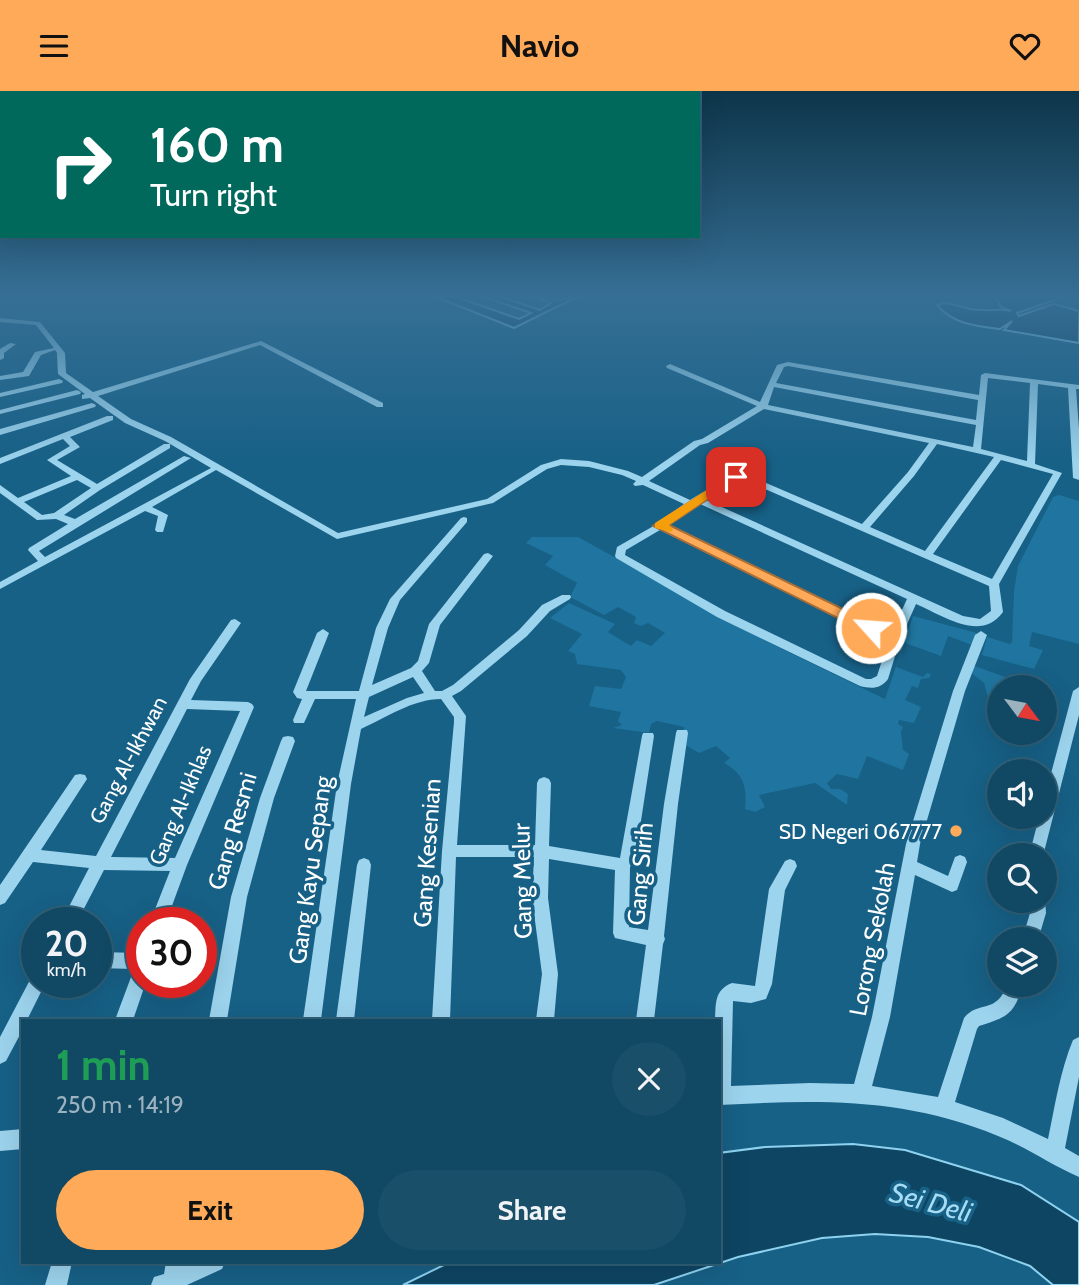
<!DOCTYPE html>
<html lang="en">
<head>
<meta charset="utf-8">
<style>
  body { margin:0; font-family:Cabin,sans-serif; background:#1a4f6a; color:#f1f3f6; height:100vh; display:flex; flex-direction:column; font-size:26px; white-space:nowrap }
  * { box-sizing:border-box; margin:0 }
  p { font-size:23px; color:#9cb2bf }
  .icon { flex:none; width:38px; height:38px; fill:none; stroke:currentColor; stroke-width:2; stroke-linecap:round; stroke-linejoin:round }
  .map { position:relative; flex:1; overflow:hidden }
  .sheet { position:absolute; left:21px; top:928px; width:700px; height:245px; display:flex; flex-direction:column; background:#114864; border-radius:0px; box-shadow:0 7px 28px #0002,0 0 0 2px #306078 }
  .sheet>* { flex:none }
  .guide { position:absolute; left:0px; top:0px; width:700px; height:147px; box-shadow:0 7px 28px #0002,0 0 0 2px #306078; background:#00695c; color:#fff; overflow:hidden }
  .needle { width:46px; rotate:122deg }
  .controls { position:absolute; left:987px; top:584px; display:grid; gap:14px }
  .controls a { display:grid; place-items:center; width:70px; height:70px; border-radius:50%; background:#114864; box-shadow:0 7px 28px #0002,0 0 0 2px #306078; font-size:35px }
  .speed { position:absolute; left:21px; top:816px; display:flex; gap:14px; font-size:35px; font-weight:700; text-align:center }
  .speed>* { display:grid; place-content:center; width:91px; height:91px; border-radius:50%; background:#114864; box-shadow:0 7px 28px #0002,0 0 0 2px #306078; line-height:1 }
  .speed small { font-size:18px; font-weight:400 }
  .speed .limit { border:10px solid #d22; background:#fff; color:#111 }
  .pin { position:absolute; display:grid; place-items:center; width:60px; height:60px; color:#fff; margin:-30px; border-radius:14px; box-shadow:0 4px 10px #0006 }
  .me { position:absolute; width:77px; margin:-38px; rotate:296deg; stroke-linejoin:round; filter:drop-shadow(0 0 5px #0008) }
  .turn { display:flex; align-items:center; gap:24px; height:147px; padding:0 35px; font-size:32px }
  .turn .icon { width:91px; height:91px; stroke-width:2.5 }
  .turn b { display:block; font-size:49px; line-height:60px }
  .round { display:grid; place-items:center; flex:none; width:74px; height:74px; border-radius:37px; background:#1a4f6a }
  .summary { display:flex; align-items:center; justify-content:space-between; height:119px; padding:0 35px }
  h1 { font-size:42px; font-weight:700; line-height:52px; color:#1e9e55 }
  .button { display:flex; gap:14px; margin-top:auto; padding:14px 35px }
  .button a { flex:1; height:80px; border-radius:42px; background:#ffaa58; color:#111; font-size:28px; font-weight:700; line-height:80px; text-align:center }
  .button a+a { background:#1a4f6a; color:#f1f3f6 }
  header { display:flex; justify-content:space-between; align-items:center; height:91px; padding:0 35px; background:#ffaa58; color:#111; font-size:32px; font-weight:700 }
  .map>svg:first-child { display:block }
  .green { fill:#1f759f }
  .water { fill:#0e4563; stroke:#8ed2f0; stroke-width:2 }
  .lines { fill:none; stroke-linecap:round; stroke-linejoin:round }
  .minor { fill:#9cd3ed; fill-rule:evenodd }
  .route { fill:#ffaa58; stroke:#a66e39; stroke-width:2 }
  .slow { fill:#f59e0b }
  .poi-dot { fill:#ffaa58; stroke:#176086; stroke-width:2.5 }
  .labels { text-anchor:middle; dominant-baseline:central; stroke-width:7; stroke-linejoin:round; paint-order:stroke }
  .street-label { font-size:21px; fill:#fff; stroke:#176086 }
  .poi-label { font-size:21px; fill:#fff; stroke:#176086; text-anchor:end }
  .near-street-label { font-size:24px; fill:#fff; stroke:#176086 }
  .near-water-label { font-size:28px; font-style:italic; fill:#a7dcf5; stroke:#176086 }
</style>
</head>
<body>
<header><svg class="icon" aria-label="menu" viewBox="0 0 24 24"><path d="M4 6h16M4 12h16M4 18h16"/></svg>Navio<svg class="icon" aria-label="heart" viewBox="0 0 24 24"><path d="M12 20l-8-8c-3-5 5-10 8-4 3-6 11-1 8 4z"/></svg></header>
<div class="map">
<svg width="1079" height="1194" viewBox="0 0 1079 1194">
  <rect width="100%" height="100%" fill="#176086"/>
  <g class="green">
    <polygon points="1059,404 1079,410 1079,553 1032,541 1029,555 1043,559 1034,578 982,564 987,546 1010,553 1012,551 1014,500 1018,475 1053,406"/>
    <path d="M532 446H578L774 554 885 608 913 525 977 542 972 554 948 545 941 565 905 552 896 576 923 586 927 582 931 583 929 587 921 588 918 597 912 595 905 609 921 616 914 632 899 629 898 633 903 636 901 641 903 659 909 663 903 679 867 665 858 688 837 683 827 692 831 698H840L848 703 847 714 815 692 759 704 765 716 755 721 745 718C747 695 744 683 724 672L730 667 716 655 699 662 682 652 684 636 657 630 651 633 649 642 613 637 622 634 618 630 621 621 589 615 595 595 621 598 626 586 621 579 577 573 575 563 568 560 582 543 550 527 569 512 615 533 608 541 631 555 637 549 651 555 665 542 648 532 641 535 634 532 636 526 618 516 604 524 570 506 577 492 545 474 553 465 526 452Z"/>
    <polygon points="972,574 1030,595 1030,597 1004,597 996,594 997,605 988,606 984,592 970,581"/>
  </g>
  <g class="water">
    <polygon points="434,205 454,205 519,228 531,222 482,205 498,205 540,219 551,212 530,205 558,209 579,205 514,237"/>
    <path d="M995 205H1066L1017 222 1019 225 1054 213 1079 220V252L1004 239 1012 230 1000 238C975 235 953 233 937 214 948 209 959 216 971 218 985 221 997 217 1011 220L1001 216Z"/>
    <polygon points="853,1053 905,1059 1021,1094 1079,1131 1079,1194 1053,1194 1030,1175 979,1156 928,1146 875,1143 822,1147 738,1166 654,1194 403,1194 450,1171 719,1171 719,1062 765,1056"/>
  </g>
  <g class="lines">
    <g class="minor">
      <path d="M0 227 40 231 65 262 66 282 93 301 261 250 383 312V316H377L260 254 98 305 131 328 171 346 338 442 487 408 541 374 561 368 589 370 628 380 642 386 694 350 702 348 757 315 667 277 666 275 670 273 760 311 777 274 788 271 979 304 981 284 985 282 1079 294V298H1076L1079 338V389L1073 387 1068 297 1038 293 1035 373 1062 382 999 493 1003 521C981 552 942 524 916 513L900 549 888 588C881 598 871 598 860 595L717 526 616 467 615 465 617 456 657 433 684 413 643 394 635 395 633 393 636 390 622 384 589 376 561 374 547 378 493 412 337 448 216 379 152 416 168 424 163 441H157L155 439 158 425 145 420 0 498V491L38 470 28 459 29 457 68 433 56 428 37 429 0 402V394L18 407 71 385 47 369 70 355 63 348 0 373V367L107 325H113V329L70 346 80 356 57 369 97 393 164 353H170V357L100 399 64 424 75 428 184 365 191 367 39 460 45 466 211 377 165 350 125 332 90 307 82 308V304L85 303 58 283 57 262 55 259 41 264 29 285 0 289V285L23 281 35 261 54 257 36 234 0 231ZM788 275 978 309 976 329 776 292 784 276ZM988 287 1030 292 1027 370 981 358ZM774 296 976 334 973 356 768 314ZM764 318 929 352 908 381 862 433 745 383 728 386 690 409 649 390 700 354 708 352ZM937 353 994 366 925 460 870 436 914 385ZM1001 369 1053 383 992 488 933 463ZM77 389 91 397 54 422 42 424 24 411ZM744 389 989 495 991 520 980 528 963 525 704 408 733 390ZM698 412 907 508 891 543 667 435ZM660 439 888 551 877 585 871 588H866L725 520 625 464 626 459Z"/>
      <polygon points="10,252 16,253 4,262 4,267 0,269 0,258"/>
      <polygon points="59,288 63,290 62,292 0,306 0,302"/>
      <polygon points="77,299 81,301 80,303 0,323 0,319"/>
      <polygon points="92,312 96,314 95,316 0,344 0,338"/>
      <path d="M464 426 467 427V431L400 509 388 537 372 594 411 577 418 570 429 533 484 463 488 462 493 465 440 534 429 572 422 580 435 600H442L453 594 519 539 542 514 562 504H570L571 506 570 508 550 520 527 545 461 600 452 605 466 625 457 754H535L537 692 539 688 544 686 549 688 551 692 549 755 620 767 642 645 643 642H653L654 645 635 769 630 776 629 836 648 839 664 713 676 642 677 639H687L688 642 678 713 664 845 665 848 663 853 654 929H636L646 854 615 847 613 842 615 779 549 768 548 807 558 883 554 929H536L542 883 532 807 534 766H456L450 929H432L442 760 454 631V626L441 608C413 608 385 627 361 638L351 693 321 929H303L337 693 356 608H315L304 632H294L293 629 302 608 297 607 293 601 317 542 323 538 329 542 306 600H359L376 537 390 508 461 427ZM413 586 424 602 407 607 364 626 369 606Z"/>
      <path d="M235 528 241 532 201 590 191 609 248 611 252 613 254 616 187 774 166 831H150L170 780 104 779 77 831H61L89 777 33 771 5 812 0 814V794L75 684 80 683 85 684 87 688 41 759 96 765 190 588 231 529ZM187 618 240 620 175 767 111 766Z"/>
      <path d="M981 540 987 544 965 600 920 753 917 771 948 785 955 766 960 764 965 766 967 771 957 799 952 801 915 784 890 926 872 995 938 1006 964 927C978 909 996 924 1007 894H1023C1014 923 1008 926 979 935L977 938 955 1011 1003 1027 1048 1048C1055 1015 1060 980 1073 949L1079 946V986L1065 1057 1079 1065V1086C1051 1074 1026 1056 998 1045 903 1006 819 1009 719 1014V929H715C716 913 714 899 732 892L755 895 769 798 785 770 790 768 795 770 797 775 785 799 772 893 766 908 751 912 733 910 731 995 810 992 854 993 872 926 906 753 953 600 975 544Z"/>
      <polygon points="1079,596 1079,624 1043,765 1029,765 1039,726 1045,726 1045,705 1073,600"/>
      <polygon points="288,645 293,646 295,650 274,707 247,806 227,929 209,929 231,806 260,707 281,650 283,646"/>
      <polygon points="364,767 369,769 371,774 354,929 336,929 357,774 359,769"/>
      <polygon points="1045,808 1046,822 1038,849 1022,849 1030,822 1030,810 1045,810"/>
      <polygon points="96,861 142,862 142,891 146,891 133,929 115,929 134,878 96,877"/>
      <polygon points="37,883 37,891 46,891 27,929 23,929 23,938 6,970 0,973 0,946 32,885"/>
      <polygon points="23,1038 23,1058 0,1060 0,1040"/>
      <polygon points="52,1171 72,1171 67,1194 45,1194"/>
      <polygon points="166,1171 186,1171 186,1173 191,1171 225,1171 222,1178 187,1194 151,1194 154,1186 164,1183"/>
    </g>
  </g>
  <linearGradient id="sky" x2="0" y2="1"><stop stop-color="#0d354a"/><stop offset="0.55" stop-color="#366f95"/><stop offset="1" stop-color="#366f95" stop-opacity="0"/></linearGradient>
  <rect width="1079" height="373" fill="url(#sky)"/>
  <polygon class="route" points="731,384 741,386 669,434 876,534 878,537 876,541 866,541 653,435"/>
  <polygon class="slow" points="707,399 713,402 712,405 669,434 673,438 671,441 655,437 655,432"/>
  <circle class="poi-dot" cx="956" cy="740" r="7"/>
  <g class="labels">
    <g class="street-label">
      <text transform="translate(128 669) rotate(-62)">Gang Al-Ikhwan</text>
      <text transform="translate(180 714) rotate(-67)">Gang Al-Ikhlas</text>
    </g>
    <g class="poi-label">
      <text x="942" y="740">SD Negeri 067777</text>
    </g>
    <g class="near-street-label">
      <text transform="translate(232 740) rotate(-74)">Gang Resmi</text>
      <text transform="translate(427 762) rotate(-86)">Gang Kesenian</text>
      <text transform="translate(310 779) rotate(-82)">Gang Kayu Sepang</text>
      <text transform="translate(640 783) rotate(-85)">Gang Sirih</text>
      <text transform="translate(522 790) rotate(-91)">Gang Melur</text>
      <text transform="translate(872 848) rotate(-79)">Lorong Sekolah</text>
    </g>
    <g class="near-water-label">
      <text transform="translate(931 1111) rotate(15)">Sei Deli</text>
    </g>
  </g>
</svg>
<div class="controls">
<a><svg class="needle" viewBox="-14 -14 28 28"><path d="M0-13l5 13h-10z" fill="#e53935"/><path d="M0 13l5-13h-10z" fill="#9cb2bf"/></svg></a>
<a><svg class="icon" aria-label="sound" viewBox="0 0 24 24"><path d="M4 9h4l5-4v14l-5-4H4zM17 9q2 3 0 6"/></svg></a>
<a><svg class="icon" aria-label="search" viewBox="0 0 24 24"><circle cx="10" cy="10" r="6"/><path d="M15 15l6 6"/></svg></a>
<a><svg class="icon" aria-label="layers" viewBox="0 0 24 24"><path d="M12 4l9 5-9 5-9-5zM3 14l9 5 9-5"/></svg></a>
</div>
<div class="speed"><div>20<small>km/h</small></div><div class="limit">30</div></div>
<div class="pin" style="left:736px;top:386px;background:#d93025"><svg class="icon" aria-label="arrive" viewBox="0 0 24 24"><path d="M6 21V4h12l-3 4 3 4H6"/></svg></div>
<svg class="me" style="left:871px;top:537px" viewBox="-20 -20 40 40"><circle r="17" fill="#ffaa58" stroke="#fff" stroke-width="3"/><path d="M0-11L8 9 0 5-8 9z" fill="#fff"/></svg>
<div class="guide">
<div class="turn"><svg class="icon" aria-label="right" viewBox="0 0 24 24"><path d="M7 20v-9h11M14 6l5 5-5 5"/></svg><div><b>160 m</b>Turn right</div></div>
</div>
<section class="sheet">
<div class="summary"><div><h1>1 min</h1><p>250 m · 14:19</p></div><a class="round"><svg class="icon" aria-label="close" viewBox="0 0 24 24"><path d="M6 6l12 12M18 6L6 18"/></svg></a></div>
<div class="button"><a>Exit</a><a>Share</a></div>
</section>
</div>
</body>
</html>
